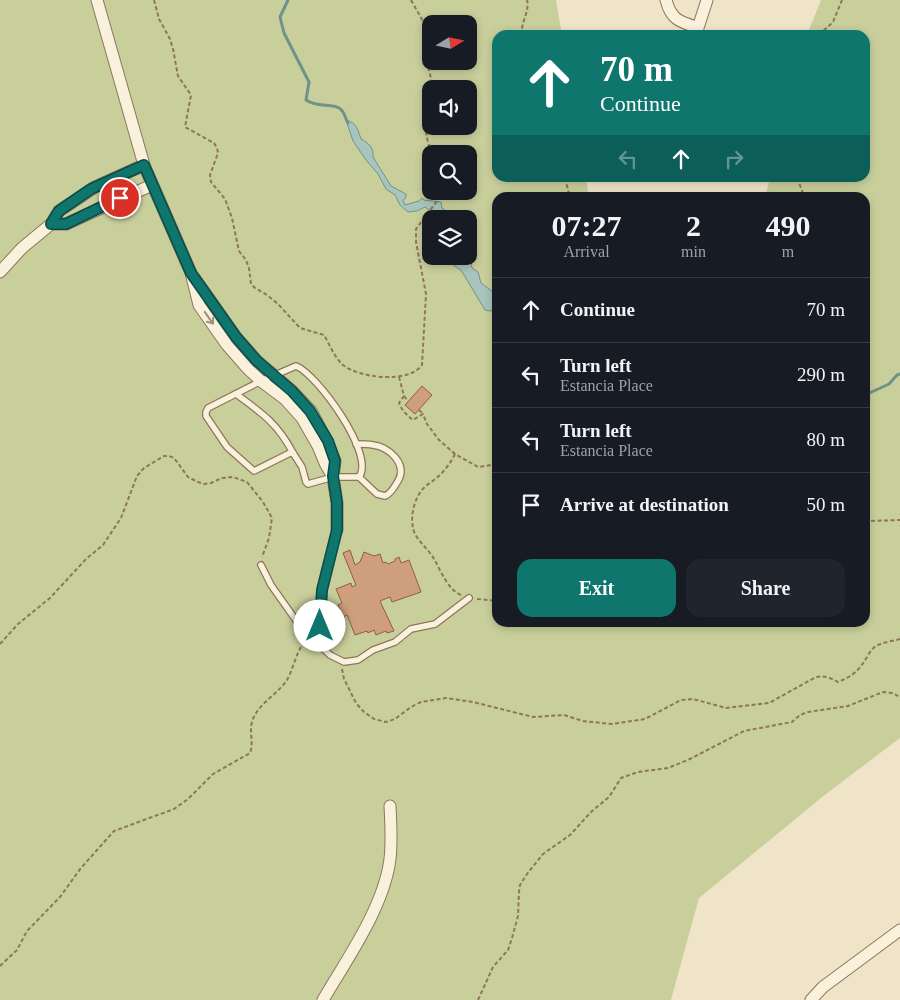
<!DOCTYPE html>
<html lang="en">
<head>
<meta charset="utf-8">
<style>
  body { margin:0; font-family:"Times New Roman",serif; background:#20242c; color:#f1f3f6; height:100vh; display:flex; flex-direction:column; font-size:19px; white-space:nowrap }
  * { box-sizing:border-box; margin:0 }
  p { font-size:16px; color:#9ea1a6 }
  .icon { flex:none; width:28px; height:28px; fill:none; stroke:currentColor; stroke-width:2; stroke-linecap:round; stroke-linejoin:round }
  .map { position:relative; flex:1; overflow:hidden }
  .drawer { position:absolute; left:492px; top:192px; width:378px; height:435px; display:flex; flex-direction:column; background:#171b24; border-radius:15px; box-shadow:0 2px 8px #0003 }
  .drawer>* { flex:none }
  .hud { position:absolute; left:492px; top:30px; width:378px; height:152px; border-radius:15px; box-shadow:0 2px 8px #0003; background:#0f766e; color:#fff; overflow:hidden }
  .needle { width:32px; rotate:80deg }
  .tools { position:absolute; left:422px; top:15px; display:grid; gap:10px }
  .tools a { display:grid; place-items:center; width:55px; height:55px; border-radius:10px; background:#171b24; box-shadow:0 2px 8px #0003; font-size:25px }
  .pin { position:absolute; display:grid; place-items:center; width:42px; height:42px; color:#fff; margin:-21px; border:2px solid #fff; border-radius:50%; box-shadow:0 1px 5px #0007 }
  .me { position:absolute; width:55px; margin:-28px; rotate:0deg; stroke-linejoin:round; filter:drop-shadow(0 0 4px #0008) }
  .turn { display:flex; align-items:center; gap:18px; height:105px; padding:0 25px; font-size:22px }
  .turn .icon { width:65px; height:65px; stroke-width:2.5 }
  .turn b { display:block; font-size:35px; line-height:42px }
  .lanes { display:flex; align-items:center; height:48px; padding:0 25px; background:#0003; justify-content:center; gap:25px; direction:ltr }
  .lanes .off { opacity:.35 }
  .eta { display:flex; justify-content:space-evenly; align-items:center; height:85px; text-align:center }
  .eta b { font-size:30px; font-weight:600; line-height:35px }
  .primary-button { display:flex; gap:10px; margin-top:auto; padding:10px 25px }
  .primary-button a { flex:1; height:58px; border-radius:15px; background:#0f766e; color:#fff; font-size:20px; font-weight:600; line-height:58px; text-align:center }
  .primary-button a+a { background:#20242c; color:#f1f3f6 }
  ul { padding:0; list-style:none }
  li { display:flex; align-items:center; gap:15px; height:65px; padding:0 25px; border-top:1px solid #363941 }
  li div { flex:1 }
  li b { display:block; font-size:19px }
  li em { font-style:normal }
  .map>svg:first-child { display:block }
  .green { fill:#c9cf9b; fill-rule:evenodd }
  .water { fill:#a9c4bc; stroke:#6f938a }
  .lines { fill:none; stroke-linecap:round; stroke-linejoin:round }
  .stream { stroke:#6f938a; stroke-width:3 }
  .building { fill:#cf9f7d; stroke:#8d5f41 }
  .lane-casing { stroke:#8d765c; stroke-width:8 }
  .street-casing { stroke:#8d765c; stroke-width:13 }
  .path { stroke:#8d765c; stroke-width:2; stroke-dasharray:4 2.5; stroke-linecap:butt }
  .lane { stroke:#faf1dc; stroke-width:5.5 }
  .street { stroke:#faf1dc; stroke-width:11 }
  .oneway { stroke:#9c907e }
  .route-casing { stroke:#0a4d48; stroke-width:12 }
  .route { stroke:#0f766e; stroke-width:9 }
</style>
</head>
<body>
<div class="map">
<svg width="900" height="1000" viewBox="0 0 900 1000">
  <rect width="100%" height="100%" fill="#f0e4c8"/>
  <path class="green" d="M0 0H556L562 35H498V178H586L589 197 498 198V622H865V198L765 197 770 178H865V35H807L821 0H900V738L826 794 699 898 671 1000H0ZM431 24H469V61H431ZM431 89H469V126H431ZM431 154H469V191H431ZM431 219H469V256H431Z"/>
  <g class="water">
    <path d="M346 120C357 123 358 130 361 139 369 143 374 148 373 157L391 186 406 194V197L403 201 405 205 419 201 422 198 424 200 441 202 442 208 445 210 451 219H447L441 213 435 214 425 207 417 211 408 212 400 205 395 195 386 189 378 174 366 160 353 141Z"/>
    <path d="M461 256 465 265 468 262 471 263 472 268 478 272 481 283 493 292C494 299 498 304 497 312L485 310 461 270 453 265 450 257Z"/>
  </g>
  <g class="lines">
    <g class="stream">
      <path d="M288 0 280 17 284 33 309 82 306 100C318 109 337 101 343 112 345 115 346 120 348 123"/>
      <polyline points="865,395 889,384 897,375 900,374"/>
    </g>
  </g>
  <g class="building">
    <polygon points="422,386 432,395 415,414 405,405"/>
    <polygon points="350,550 355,565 360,562 364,552 374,556 380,554 383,563 386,562 388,564 395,561 395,559 399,557 401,563 409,560 421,592 392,602 390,597 380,601 394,631 387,633 386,631 376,635 374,630 368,633 367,631 355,635 347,615 343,617 338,605 342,603 336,589 351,583 352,587 356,585 343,553"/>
  </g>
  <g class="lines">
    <defs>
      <g id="lane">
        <path d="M296 366C317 374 376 455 359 477H333L308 484 306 482 302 467 293 453H290L254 471 227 447 206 416V412L208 408 261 381Z"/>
        <path d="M236 394C262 413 278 424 293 453"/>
        <path d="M356 444C362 444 368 444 373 445 389 447 408 464 398 481 394 487 392 493 385 496L377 494 359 477"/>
        <polyline points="261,565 271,585 300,626 330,655 344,662 358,660 373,650 395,642 411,629 435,624 469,598"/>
        <path d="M324 648C313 608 326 568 337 530"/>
      </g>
      <g id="street">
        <polyline points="97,0 144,165 191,273 199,305 227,345 248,369 261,381 285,399 302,418 318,446 325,463 333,477"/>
        <path d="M666 0C671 19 679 22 697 27"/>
        <polyline points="696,34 707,0"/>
        <polyline points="51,224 66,224 152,185"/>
        <polyline points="0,272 22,248 51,224 59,211 95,187 144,165"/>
        <polyline points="195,279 236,337 257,361 292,391 311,411 327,441 335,461 333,477 337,503 337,530"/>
        <path d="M323 1000C347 959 384 907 390 859 392 842 391 824 390 806"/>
        <polyline points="811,1000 823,987 900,930"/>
      </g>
    </defs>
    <use href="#lane" class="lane-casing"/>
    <use href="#street" class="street-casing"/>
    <g class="path">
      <path d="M154 0 159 19 170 39 173 49 178 76 191 95 185 127 214 143 217 148 218 153 210 175 211 182 225 199 232 218 239 251 246 260 249 268 251 284 255 288 267 295 278 304 300 328 324 335C330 345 334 357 343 365 359 378 409 384 422 365L426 294 416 242V229L437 201 440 191"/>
      <polyline points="411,0 424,23 429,39 427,59 433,89"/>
      <path d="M522 35C520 23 530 12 527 0"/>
      <polyline points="819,35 833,22 842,0"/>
      <path d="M431 106C424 124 424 136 433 154"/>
      <polyline points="565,178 570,198"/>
      <polyline points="797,178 805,198"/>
      <path d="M399 377 404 396 399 403C402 411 407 415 413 420L423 414 427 424 439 440 455 454 478 467 498 464"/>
      <polyline points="404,396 408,401"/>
      <polyline points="419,410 423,414"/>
      <path d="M455 454C450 464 443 473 434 480 430 483 425 486 422 490 413 501 409 521 415 534 420 543 429 550 434 559 441 571 448 590 461 595"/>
      <polyline points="865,523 869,521 900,520"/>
      <polyline points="477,599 498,601"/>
      <polyline points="0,644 18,624 50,598 86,559 103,545 121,518 137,476 144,468 164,456 169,456 174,458 188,477 198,482 204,484 211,483 222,478 233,477 247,482 263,502 272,518 269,538 262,557"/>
      <path d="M342 669 344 679 356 703 364 712 374 719 386 722 395 719 411 707 421 702 446 698 473 702 533 717 564 715 583 721 612 724 645 719 681 700 693 699 726 708 769 703 816 677C824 675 831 678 838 682 848 678 855 674 861 666 866 660 869 651 876 646 883 642 893 641 900 639"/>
      <path d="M0 966 17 950 27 931 60 897 81 868 114 831 174 809 188 799 213 774 250 753C254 743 249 732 252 722 257 704 277 695 287 680 294 667 296 652 305 641"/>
      <polyline points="478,1000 493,967 508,950 512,938 518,916 519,892 520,885 527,874 543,854 570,835 591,812 609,797 621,778 638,772 668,768 690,759 744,731 792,722 800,715 808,712 848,706 883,692 892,693 900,697"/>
    </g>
    <use href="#lane" class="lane"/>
    <use href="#street" class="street"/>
  </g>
  <defs><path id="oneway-shaft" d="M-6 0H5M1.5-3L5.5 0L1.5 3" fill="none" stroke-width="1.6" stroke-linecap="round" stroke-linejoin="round" transform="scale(1.25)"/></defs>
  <use class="oneway" href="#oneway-shaft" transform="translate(209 318) rotate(55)"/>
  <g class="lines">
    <defs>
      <polyline id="route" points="120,198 66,224 51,224 59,211 91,189 144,165 191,273 236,337 257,361 292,391 310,411 328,441 335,461 333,476 337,503 337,530 322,590 320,626"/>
    </defs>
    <use href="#route" class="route-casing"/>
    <use href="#route" class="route"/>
  </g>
</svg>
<div class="tools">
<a><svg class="needle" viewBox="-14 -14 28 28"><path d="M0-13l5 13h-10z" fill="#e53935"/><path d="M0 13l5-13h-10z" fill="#9ea1a6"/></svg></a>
<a><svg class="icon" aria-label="sound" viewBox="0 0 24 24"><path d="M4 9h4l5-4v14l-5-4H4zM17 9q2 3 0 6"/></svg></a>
<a><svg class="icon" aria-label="search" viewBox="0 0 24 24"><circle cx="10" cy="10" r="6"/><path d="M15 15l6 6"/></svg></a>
<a><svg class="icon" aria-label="layers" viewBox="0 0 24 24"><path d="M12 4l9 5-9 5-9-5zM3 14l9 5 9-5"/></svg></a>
</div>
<div class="pin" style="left:120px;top:198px;background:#d93025"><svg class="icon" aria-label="arrive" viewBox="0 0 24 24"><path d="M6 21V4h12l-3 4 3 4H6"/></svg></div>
<svg class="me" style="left:320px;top:626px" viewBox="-20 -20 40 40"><circle r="19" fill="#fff"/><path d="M0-13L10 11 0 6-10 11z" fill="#0f766e"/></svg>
<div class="hud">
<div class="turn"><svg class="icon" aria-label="ahead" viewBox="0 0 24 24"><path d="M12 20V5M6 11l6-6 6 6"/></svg><div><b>70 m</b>Continue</div></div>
<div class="lanes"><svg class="icon off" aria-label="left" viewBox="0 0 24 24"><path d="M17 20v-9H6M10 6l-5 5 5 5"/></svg><svg class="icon" aria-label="ahead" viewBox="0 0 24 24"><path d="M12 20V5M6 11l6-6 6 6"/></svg><svg class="icon off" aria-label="right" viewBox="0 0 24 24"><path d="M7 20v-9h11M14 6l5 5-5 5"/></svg></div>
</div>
<section class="drawer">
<div class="eta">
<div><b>07:27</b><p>Arrival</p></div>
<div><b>2</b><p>min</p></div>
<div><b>490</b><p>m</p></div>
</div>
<ul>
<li><svg class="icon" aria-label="ahead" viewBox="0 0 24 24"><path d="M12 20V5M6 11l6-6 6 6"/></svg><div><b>Continue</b></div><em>70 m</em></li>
<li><svg class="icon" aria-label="left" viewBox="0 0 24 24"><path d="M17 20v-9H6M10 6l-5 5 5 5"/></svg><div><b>Turn left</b><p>Estancia Place</p></div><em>290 m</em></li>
<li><svg class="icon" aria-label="left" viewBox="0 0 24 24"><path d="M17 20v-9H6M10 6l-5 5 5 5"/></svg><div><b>Turn left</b><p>Estancia Place</p></div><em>80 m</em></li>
<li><svg class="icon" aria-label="arrive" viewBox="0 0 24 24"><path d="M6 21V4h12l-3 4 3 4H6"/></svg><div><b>Arrive at destination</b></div><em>50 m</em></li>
</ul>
<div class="primary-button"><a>Exit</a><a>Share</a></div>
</section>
</div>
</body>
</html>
